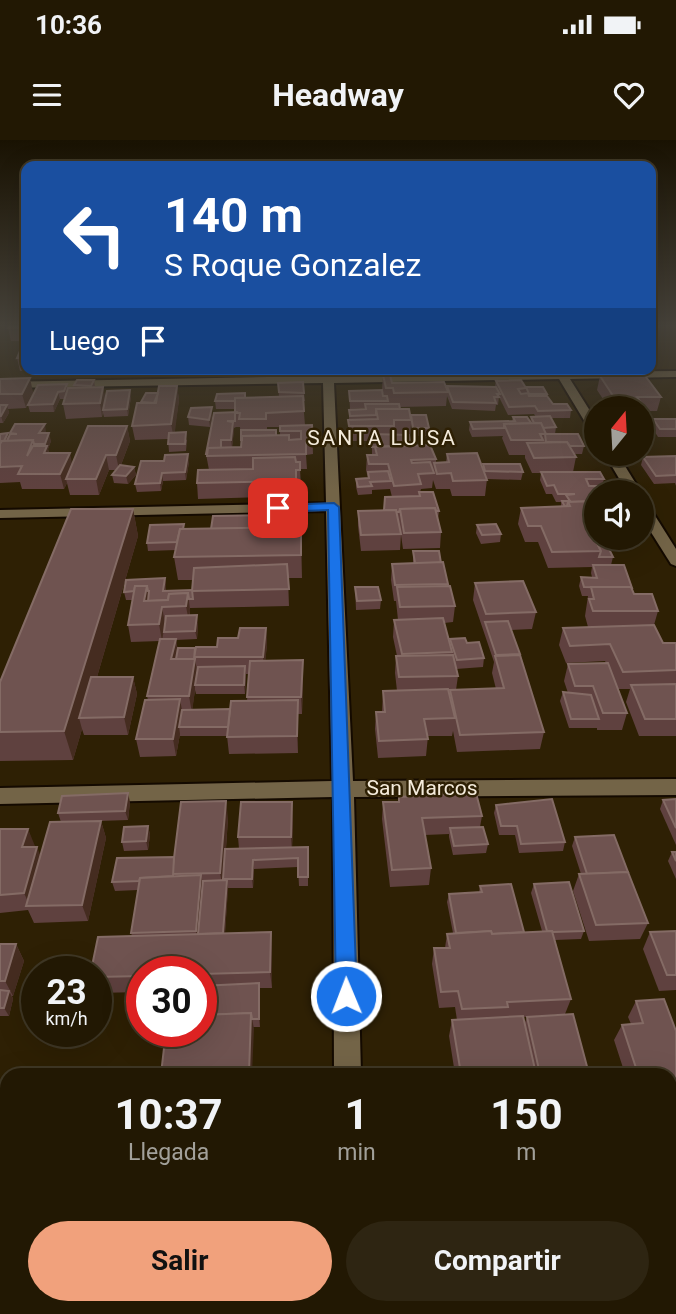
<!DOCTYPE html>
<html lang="es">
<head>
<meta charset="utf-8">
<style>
  body { margin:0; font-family:Roboto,sans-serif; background:#2e2512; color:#f1f3f6; height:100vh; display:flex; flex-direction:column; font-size:26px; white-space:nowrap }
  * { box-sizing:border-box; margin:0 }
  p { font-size:23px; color:#a2a09a }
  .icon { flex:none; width:38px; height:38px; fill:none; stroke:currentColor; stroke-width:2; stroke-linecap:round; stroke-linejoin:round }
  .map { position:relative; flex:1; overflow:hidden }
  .panel { position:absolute; left:0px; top:928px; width:677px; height:247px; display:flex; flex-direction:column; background:#221803; border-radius:21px 21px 0 0; box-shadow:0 7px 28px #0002,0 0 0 2px #3f3725 }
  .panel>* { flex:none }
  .guide { position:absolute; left:21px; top:21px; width:635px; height:214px; border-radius:14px; box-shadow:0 7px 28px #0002,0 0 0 2px #3f3725; background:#1a4fa0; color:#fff; overflow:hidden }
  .needle { width:46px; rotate:18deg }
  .controls { position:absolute; left:584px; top:256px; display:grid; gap:14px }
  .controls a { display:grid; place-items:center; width:70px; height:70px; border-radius:50%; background:#221803; box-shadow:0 7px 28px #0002,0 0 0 2px #3f3725; font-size:35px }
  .speed { position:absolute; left:21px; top:816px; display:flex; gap:14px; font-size:35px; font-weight:700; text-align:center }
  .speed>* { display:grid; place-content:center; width:91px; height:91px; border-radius:50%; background:#221803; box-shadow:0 7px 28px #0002,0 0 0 2px #3f3725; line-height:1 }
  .speed small { font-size:18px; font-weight:400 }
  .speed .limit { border:10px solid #d22; background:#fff; color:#111 }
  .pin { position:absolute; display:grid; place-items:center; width:60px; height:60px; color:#fff; margin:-30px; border-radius:14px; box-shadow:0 4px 10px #0006 }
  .me { position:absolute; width:77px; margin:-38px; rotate:359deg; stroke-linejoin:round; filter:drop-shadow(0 0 5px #0008) }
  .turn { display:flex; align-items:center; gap:24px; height:147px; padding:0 28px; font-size:32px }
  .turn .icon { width:91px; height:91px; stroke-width:2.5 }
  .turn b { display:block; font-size:49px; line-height:60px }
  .then { display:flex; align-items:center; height:66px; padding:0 28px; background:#0003; gap:14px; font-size:26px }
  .eta { display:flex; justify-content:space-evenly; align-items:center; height:119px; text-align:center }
  .eta b { font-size:42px; font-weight:700; line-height:49px }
  .button { display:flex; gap:14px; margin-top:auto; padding:14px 28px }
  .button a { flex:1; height:80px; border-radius:42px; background:#f1a17c; color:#111; font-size:28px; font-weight:700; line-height:80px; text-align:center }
  .button a+a { background:#2e2512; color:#f1f3f6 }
  .status { display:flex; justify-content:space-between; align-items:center; height:49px; padding:0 35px; background:#221803; direction:ltr }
  .status svg { height:19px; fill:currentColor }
  header { display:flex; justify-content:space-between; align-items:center; height:91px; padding:0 28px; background:#221803; font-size:32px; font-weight:700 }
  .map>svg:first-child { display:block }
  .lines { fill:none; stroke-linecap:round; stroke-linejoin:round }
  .minor-casing { stroke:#140a00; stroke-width:4 }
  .minor { fill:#736447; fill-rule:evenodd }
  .wall { fill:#5f413f; fill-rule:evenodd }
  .shaded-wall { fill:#452c20 }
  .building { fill:#6f5350; stroke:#846b65; stroke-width:2 }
  .route { fill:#1a73e8; stroke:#114b97; stroke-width:2 }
  .labels { text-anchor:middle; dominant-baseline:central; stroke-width:5; stroke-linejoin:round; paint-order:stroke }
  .far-quarter-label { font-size:21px; letter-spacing:2px; fill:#f4ebdb; stroke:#2e2004 }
  .street-label { font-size:21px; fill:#f4ebdb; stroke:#2e2004 }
</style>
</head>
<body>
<div class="status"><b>10:36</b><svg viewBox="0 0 49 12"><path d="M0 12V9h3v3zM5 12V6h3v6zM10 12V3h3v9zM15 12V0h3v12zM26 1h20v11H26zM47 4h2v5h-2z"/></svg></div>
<header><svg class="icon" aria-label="menu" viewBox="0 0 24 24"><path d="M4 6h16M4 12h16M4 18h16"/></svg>Headway<svg class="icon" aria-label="heart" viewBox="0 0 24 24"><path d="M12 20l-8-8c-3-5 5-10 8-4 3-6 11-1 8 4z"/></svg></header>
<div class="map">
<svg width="676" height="1174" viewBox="0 0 676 1174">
  <rect width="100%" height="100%" fill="#2e2004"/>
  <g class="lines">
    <defs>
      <g id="minor">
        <polygon points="323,229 333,229 334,236 555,233 553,229 564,229 566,232 676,231 676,237 570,239 597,282 597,296 591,292 559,239 334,243 353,641 676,639 676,655 354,657 361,934 334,934 333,657 0,664 0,648 332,641 326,371 0,378 0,370 326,363 323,243 0,248 0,242 323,236"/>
        <polygon points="604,313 617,313 641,352 627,352"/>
        <polygon points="642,362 647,363 676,409 676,426 671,424 642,378"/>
        <rect x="670" y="1122" width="6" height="32"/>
        <polygon points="7,1154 7,1167 93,1167 91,1174 0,1174 0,1155"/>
        <polygon points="336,1167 368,1167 369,1174 335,1174"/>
      </g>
    </defs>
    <use href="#minor" class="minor-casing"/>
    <use href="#minor" class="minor"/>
  </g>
  <g class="wall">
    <polygon points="26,186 26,201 11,201 8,188"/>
    <polygon points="26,204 26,229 77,229 20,231 17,218"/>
    <polygon points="119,229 140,229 138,234 120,234"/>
    <polygon points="154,229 174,229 174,231 155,232"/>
    <polygon points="224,229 240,229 239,233 224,233"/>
    <polygon points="419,229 438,229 437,232 420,232"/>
    <polygon points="383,235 392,243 447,249 447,246 495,246 496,241 547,254 546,256 553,264 571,270 570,278 551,278 556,287 555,294 584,306 582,314 574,314 576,317 573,332 604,339 602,347 599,347 597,352 597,397 607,397 607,400 605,400 613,417 611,425 632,449 634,454 658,471 654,485 663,503 676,503 676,596 639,596 626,562 630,549 618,549 627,573 622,590 597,590 597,588 569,588 560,561 563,552 568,553 564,541 568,524 606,523 605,521 566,523 559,505 563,488 588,487 585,476 588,456 582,456 579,446 581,437 592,437 591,433 592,427 548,428 538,402 525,402 518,384 521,368 561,367 561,362 556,362 552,354 546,354 540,340 541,333 532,333 525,318 525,315 509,315 502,298 503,296 472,297 469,290 470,282 512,281 513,277 530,282 531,277 536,277 534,274 508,275 499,257 498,265 496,265 495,271 452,269 447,256 446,266 399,267 400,269 411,278 429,288 429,296 413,296 411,284 410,295 409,295 410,305 436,319 436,323 446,322 447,314 483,329 483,324 523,332 521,340 487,339 485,356 452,356 450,349 436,349 433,340 432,348 421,349 420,352 439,371 438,379 441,392 440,408 403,409 401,395 400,410 361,411 358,386 358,371 384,370 392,357 390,349 372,350 372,354 358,355 356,347 356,339 368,338 366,330 367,315 372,315 372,301 349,301 349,270 365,269 365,268 350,269 349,251 384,256 382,249"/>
    <polygon points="600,236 661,257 657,271 646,271 643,287 642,287 642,268 609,268 597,250"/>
    <polygon points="0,239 33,252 26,268 8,269 9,273 3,283 0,283"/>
    <polygon points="94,240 95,247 103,247 105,258 131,257 128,276 104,277 103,273 102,277 66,279 63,264 65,259 60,259 54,272 30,272 28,265 38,245 75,248 74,245"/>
    <path d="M278 243 304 253 305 261H303L305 285H312L313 314 306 315 307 329H300L301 346H297V356L198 359 197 343 209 330 206 314 235 272V269H216L215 261 245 253V258L279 257ZM236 287H240L241 307 232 308 234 288ZM267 287H280V295H276L267 290Z"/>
    <polygon points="177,246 179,260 174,293 187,300 186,311 169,312 168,299 135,300 132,286 142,263"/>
    <polygon points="212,275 210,287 189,285 188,277"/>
    <polygon points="653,279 676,279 676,297 658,297 651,286"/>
    <polygon points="127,286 130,301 121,325 134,327 136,335 128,344 114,343 112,335 116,330 109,330 99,355 70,355 67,343 64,349 22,349 20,342 0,343 0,294 9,297 11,294 10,293 46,292 46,293 51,301 48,309 49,313 72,324"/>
    <polygon points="676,316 676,346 675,343 654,344 641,325 643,317"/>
    <polygon points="189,322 186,340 163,341 161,351 137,352 135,344"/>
    <polygon points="133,369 138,396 97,537 133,537 137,554 128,595 84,595 82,589 73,620 0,621 0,542"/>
    <path d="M303 374V393H301L302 438H288L289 466 190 468V476L198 484 197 499 176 500 178 511 195 508 217 507 266 488 267 505 265 521 303 537 302 574H298V613L229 614 227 596H180V594L176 616 140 617 136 599 148 560 147 556 160 501 131 502 128 485 133 460H126L124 452 165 438 166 447V451L192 450 193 440H178L174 417 176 410 148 411 147 403 185 389H211L271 375 272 387H278V385ZM246 534H249L247 561 230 569 192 570 195 550 196 554H245Z"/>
    <polygon points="477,385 501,394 500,402 481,404 476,393"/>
    <polygon points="413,411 441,423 455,466 453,482 444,483 450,503 450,499 467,503 484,518 483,527 456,529 458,536 456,550 496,549 492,533 494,522 473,460 475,443 536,472 532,489 511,490 520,514 544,592 540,609 457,612 453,591 452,596 428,596 426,616 378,618 375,589 376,572 382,572 383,551 397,551 395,533 396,516 397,516 393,497 394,480 398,480 396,461 394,461 391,440 392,424 413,423"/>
    <polygon points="355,447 381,460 380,469 356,470"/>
    <polygon points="399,657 482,676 480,687 488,704 486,713 453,715 449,697 449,694 425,695 431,728 429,745 390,747 382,679 383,662 398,662"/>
    <polygon points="676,659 676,705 660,669 663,660"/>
    <polygon points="130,662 128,680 70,682 101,681 106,698 88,781 34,783 28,770 0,773 0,689 28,689 34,707 40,715 61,682 58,673"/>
    <polygon points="496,665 565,702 563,711 519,713 515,695 499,695 494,673"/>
    <polygon points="228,678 226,709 239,709 238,697 293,680 292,707 308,707 308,746 299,746 298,727 254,729 253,748 228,748 225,793 272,808 272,848 260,848 260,887 253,887 254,889 201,891 201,831 142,831 142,852 96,853 96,837 132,796 131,793 138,750 115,751 112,742 174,717"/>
    <polygon points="148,686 150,695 148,710 124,711 122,702"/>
    <polygon points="575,697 648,783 640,799 589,801 573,751 579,734 581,734 572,706"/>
    <polygon points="672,712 676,712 676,739 668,721"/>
    <polygon points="534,744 584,791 581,799 555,800 571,859 565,874 523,877 524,885 527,877 589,934 455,934 449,896 452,880 457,880 455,867 439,868 432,824 434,808 445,808 447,794 453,793 447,762 449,754 479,752 480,746 524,792 542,791 531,753"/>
    <polygon points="676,791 676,850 659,851 643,809 650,792"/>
    <polygon points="0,804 16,804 24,821 13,856 12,856 13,859 9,876 0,876"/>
    <polygon points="636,861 676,891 676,967 670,967 670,934 625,934 614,900 622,885 631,884 628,877"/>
    <rect x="0" y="996" width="7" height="111"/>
  </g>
  <g class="shaded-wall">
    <polygon points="30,238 33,252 26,268 22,254"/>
    <polygon points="177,246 179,260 174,299 171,284"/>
    <polygon points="103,247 106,261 103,270 102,277 100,263"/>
    <polygon points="130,250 131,257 128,276 127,269"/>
    <polygon points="58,252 60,259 54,272 53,264"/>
    <polygon points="7,265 9,273 3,283 1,276"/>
    <polygon points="212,267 212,275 210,287 209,280"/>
    <polygon points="233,282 234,290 232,308 231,300"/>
    <polygon points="45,284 46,292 41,301 39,293"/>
    <polygon points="127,286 130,301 119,330 116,315"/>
    <polygon points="49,293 51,301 48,309 51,321 44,313 46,309 45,304"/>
    <polygon points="70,313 73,328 66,339 67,343 64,349 60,334"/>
    <polygon points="188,314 189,322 186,340 185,332"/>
    <polygon points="106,315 109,330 99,355 96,339"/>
    <polygon points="134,327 136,335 128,344 126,336"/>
    <polygon points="162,333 163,341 161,351 160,343"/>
    <polygon points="133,369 138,396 85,578 79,578 82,589 73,620 64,591"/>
    <polygon points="165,438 166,447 164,460 163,451"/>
    <polygon points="147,446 150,462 144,461"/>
    <polygon points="188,453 190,470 189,483 186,466"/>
    <polygon points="162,467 165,483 162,501 159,484"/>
    <polygon points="197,475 198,484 197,499 195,491"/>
    <polygon points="266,488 267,505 264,534 263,517"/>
    <polygon points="176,499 178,516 177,525 171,519"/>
    <polygon points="195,519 198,536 195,545 195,550 192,573 189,556"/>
    <polygon points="303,520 303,537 302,574 301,557"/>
    <polygon points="245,526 246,535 245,554 244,545"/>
    <polygon points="133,537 137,554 128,595 124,577"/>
    <polygon points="180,559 183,576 179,587 180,594 176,616 173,599"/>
    <polygon points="298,560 298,613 297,596"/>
    <polygon points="128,653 130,662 128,680 125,671"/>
    <polygon points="226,661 228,678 223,749 220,733"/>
    <polygon points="292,662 293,680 292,714 291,697"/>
    <polygon points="101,681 106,698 88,781 82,765"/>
    <polygon points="148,686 150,695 148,710 146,701"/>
    <polygon points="28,689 35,706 29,724 22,707"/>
    <polygon points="37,707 44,724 30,766 24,753"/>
    <polygon points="253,720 254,729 253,748 252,739"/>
    <polygon points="201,735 205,752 197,799 196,791"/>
    <polygon points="227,740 228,749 224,807 223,798"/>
    <polygon points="271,792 272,808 272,848 270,832"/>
    <polygon points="16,804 24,821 13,856 5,841"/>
    <polygon points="259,843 260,852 260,887 259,879"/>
    <polygon points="9,851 13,859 9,876 4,868"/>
    <polygon points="251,873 254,889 252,934 249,934"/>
  </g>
  <g class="building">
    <polygon points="10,186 26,186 26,188 8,188"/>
    <polygon points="23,204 26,204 26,217 17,218"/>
    <polygon points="643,233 661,257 637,257 647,272 642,272 642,268 621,268 600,236"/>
    <polygon points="383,235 390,235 392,243 444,242 448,252 394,253 393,248 386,248"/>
    <polygon points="30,238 22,254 0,254 0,239"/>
    <polygon points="77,240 94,240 91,246 74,245"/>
    <polygon points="521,240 526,248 518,249 521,254 528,253 529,256 547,256 553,264 567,264 571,270 538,271 535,266 509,267 496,241"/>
    <polygon points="303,242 304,253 279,252 278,243"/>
    <polygon points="67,244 64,251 58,252 53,264 28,265 38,245"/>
    <polygon points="159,246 177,246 171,284 132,286 137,263 156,263"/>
    <polygon points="447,246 496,247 500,254 497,254 499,257 494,257 496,263 453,262"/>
    <polygon points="103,247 100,263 63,264 68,248"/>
    <polygon points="526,247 543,247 547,254 529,254"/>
    <polygon points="130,250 127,269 103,270 107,251"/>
    <polygon points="382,250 383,256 387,256 388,261 350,261 349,251"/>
    <polygon points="146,253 158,253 154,263 141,262"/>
    <polygon points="245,253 245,258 235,258 235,261 215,261 217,254"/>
    <polygon points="303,256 304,271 266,273 266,279 239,279 240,273 235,273 235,258"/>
    <polygon points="365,264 399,264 400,269 376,269 376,275 350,276 349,270 366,269"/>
    <polygon points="0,265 7,265 1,276 0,276"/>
    <polygon points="212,267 209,280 188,277 191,268"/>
    <polygon points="376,269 409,269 411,280 394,280 394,286 349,286 348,280 378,279"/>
    <polygon points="236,272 235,273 235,281 227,281 233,282 231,300 221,300 221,308 208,308 207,314 206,314 214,273"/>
    <polygon points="411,275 426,275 429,288 413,288"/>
    <polygon points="550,276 556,287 543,288 541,283 534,283 531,277"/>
    <polygon points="513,277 527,277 531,283 504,284 504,288 473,289 470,282 515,281"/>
    <polygon points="653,279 676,279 676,289 660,289"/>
    <polygon points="541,283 546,294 540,294 543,300 511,300 504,284"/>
    <polygon points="15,284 45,284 39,293 49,293 45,304 34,304 33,300 7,301 10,294 17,294 10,293"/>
    <polygon points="312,285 313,299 306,300 306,314 207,316 208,308 241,307 242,296 289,295 289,300 301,299 301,291 280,291 280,286"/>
    <polygon points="88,286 127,286 116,315 106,315 96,339 66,339"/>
    <polygon points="241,290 276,290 276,295 242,296 242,300 241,300"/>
    <polygon points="186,292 185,304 168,304 169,293"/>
    <polygon points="8,293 4,301 0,301 0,294"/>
    <polygon points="372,294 409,295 410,305 372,307"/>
    <polygon points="545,294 578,294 584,306 570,306 567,302 546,302"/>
    <polygon points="33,300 27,316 33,306 47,306 44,313 70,313 60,334 18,334 22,326 0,327 0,304 2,301"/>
    <polygon points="567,302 576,317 534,318 527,303"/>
    <polygon points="430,305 436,319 411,320 412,323 430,322 434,333 418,334 421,344 394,346 388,324 369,324 367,315 377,315 375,307"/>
    <polygon points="477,313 487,340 453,341 451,333 437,334 434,323 449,322 447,314"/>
    <polygon points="188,314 185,332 162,333 160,343 135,344 141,321 164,321 165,315"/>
    <polygon points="676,316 676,335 656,336 643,317"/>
    <polygon points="295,317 296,322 300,322 300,330 296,330 296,341 197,343 198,330 253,329 253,318"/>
    <polygon points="483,324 520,324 523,332 485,331"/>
    <polygon points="120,325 134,327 126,336 112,335"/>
    <polygon points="388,331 391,341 370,342 372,346 358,347 356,339 369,338 368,332"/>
    <polygon points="541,332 600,332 604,339 586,339 589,346 599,346 602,352 594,353 597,358 597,361 568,362 567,366 565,367 562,361 570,361 566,355 575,354 558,354 554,345 547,346"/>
    <polygon points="419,352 433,352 439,371 436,371 435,368 400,369 399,372 396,372 396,370 384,370 385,357 420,356"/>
    <polygon points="597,361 597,384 588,385 601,411 552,412 541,386 528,386 521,368 570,366 568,362"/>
    <polygon points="435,368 441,392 404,393 400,369"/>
    <polygon points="71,369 133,369 64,591 0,592 0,542"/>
    <polygon points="396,370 401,394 361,395 358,371"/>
    <polygon points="279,374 303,374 303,385 278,385"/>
    <polygon points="271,375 270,388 211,389 213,376"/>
    <polygon points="184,384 183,389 180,389 177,402 147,403 150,385"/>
    <polygon points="496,384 501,394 482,395 477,385"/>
    <polygon points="301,387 301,415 174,417 180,389"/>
    <polygon points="593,395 597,395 597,397 603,397 613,417 599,417 601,411"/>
    <polygon points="413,411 439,411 441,423 415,423"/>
    <polygon points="443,422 448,444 395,445 392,424"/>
    <polygon points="287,424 289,449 192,451 194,428"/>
    <polygon points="593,425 624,425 632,448 584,447 581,437 597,438"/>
    <polygon points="165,438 163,451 192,450 193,459 189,459 188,453 169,454 168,460 148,461 149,451 148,451 147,446 135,446 134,451 124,452 126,440"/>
    <polygon points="523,441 536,472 486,474 475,443"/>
    <polygon points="135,446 147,446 144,461 168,460 169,454 188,453 186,466 162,467 159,484 128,485"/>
    <polygon points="450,446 455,466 400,467 397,447"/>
    <polygon points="355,447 378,447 381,460 357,461"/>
    <polygon points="591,447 631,447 634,454 652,454 658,471 593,471 589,459 594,459"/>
    <polygon points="197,475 195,491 164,492 166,476"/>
    <polygon points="443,478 452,512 402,514 394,480"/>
    <polygon points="508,481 520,514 496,515 485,482"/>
    <polygon points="654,485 663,503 676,503 676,530 623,532 610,504 570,506 563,488"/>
    <polygon points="240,488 266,488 263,517 194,517 196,507 217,507 218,498 238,498"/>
    <polygon points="465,498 467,503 479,502 484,518 457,520 450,499"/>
    <polygon points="160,499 176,499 171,519 195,519 189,556 147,556"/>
    <polygon points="178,508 195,508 194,519 176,519"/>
    <polygon points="453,515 458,536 399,537 396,516"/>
    <polygon points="520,515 544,592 460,595 450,550 504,548 495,516"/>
    <polygon points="303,520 301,557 247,557 250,521"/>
    <polygon points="608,523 627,573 603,573 593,546 575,546 568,524"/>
    <polygon points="245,526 244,545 195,545 198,527"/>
    <polygon points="91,537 133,537 124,577 79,578"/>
    <polygon points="676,544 676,579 645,579 631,545"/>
    <polygon points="448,549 455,578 424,579 428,599 379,601 376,572 385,572 383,551"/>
    <polygon points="563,552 591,555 599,579 571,579"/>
    <polygon points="180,559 173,599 136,599 145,560"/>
    <polygon points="298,560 297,596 227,597 231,561"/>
    <polygon points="230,569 228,587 179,587 182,570"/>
    <polygon points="128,653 125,671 58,673 62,656"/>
    <polygon points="476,653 482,676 422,678 431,728 392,730 383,662 399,662 399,657"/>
    <polygon points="552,659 565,702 521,704 517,686 501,686 496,665"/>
    <polygon points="676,659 676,688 663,660"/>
    <polygon points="226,661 220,733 172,734 181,662"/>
    <polygon points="241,662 292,662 291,697 238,697"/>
    <polygon points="101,681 82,765 26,766 50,682"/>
    <polygon points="148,686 146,701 122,702 124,687"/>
    <polygon points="483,687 488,704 454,706 450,688"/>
    <polygon points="0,689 28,689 22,707 37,707 24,753 0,755"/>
    <polygon points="614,695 628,732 587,734 575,697"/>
    <polygon points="308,707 308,737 298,737 298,718 253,720 252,739 223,739 225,709"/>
    <polygon points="672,712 676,712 676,721"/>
    <polygon points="174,717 173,736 140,738 139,741 112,742 117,718"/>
    <polygon points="628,732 648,783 596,785 579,734"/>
    <polygon points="201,735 196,791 131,793 140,738"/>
    <polygon points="227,740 223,793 198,794 203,741"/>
    <polygon points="569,742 584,791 553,792 552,791 547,791 534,744"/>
    <polygon points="511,744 524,792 492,794 491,791 456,793 449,754 482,752 480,746"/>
    <polygon points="491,791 492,794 552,791 571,859 507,862 508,867 462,869 458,851 441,852 434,808 450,808 447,794"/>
    <polygon points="676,791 676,835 667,835 650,792"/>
    <polygon points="271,792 270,832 201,834 201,831 142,831 142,836 96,837 96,831 91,831 98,797"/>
    <polygon points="0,804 16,804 5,841 0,841"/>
    <polygon points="259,843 259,879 252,879 251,873 201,875 201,846"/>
    <polygon points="0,850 9,851 4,868 0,868"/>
    <polygon points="664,859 676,891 676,953 670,953 670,934 638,934 622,885 643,883 636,861"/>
    <polygon points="251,873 249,934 161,934 166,891 201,891 201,875"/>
    <polygon points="573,874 589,934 540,934 527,877"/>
    <polygon points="523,876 536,934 461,934 452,880"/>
    <polygon points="79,929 109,934 77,934"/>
    <polygon points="0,996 7,996 7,1094 0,1095"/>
  </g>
  <linearGradient id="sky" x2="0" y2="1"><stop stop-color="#191202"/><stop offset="0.53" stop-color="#46423a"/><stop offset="1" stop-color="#46423a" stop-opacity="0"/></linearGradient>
  <rect width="676" height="350" fill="url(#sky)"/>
  <polygon class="route" points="334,363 339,367 357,856 354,863 346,866 339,863 336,856 328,370 278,372 272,368 278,365"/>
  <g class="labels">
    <g class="far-quarter-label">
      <text x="382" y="298">SANTA LUISA</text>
    </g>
    <g class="street-label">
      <text x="422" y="648">San Marcos</text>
    </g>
  </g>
</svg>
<div class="controls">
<a><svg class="needle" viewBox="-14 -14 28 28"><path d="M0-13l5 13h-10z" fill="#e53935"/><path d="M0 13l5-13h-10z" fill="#a2a09a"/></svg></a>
<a><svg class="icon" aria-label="sound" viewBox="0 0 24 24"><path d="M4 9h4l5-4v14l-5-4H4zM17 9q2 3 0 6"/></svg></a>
</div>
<div class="speed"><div>23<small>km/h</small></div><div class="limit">30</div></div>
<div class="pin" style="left:278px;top:368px;background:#d93025"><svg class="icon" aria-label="arrive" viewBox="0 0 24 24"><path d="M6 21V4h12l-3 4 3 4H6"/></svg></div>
<svg class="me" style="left:346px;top:856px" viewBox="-20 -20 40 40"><circle r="17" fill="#1a73e8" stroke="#fff" stroke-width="3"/><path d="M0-11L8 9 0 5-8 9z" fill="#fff"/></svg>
<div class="guide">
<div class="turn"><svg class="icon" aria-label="left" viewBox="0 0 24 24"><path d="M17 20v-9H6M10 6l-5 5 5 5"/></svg><div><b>140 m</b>S Roque Gonzalez</div></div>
<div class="then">Luego<svg class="icon" aria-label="arrive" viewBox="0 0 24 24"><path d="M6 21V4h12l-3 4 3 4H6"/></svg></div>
</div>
<section class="panel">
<div class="eta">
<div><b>10:37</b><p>Llegada</p></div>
<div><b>1</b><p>min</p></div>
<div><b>150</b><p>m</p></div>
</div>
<div class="button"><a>Salir</a><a>Compartir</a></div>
</section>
</div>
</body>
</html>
